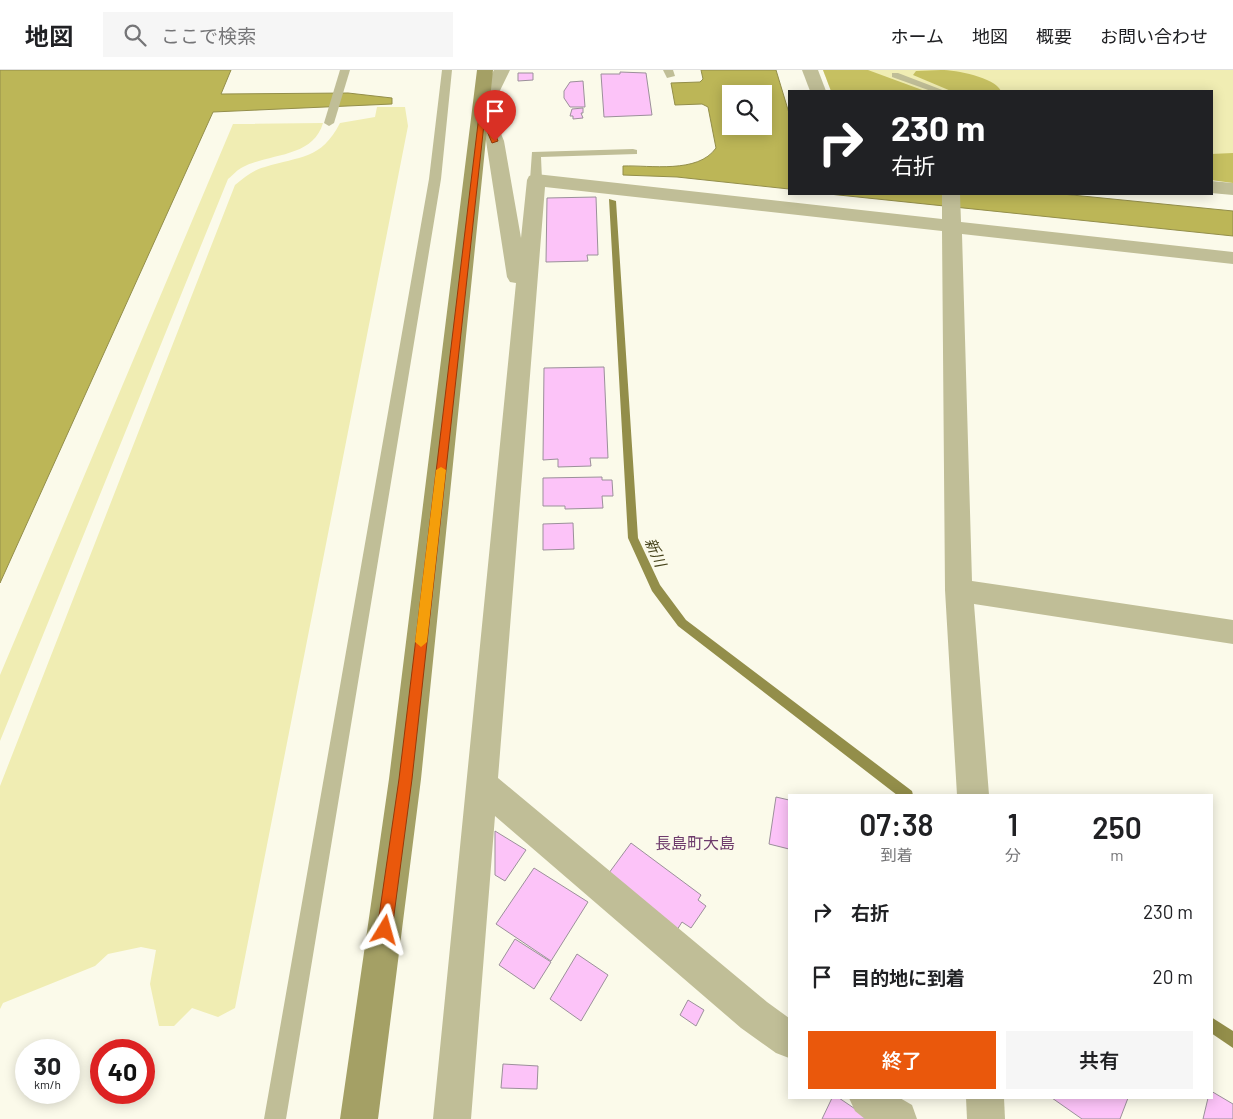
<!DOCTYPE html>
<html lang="ja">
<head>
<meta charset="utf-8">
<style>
  body { margin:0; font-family:Barlow,"Noto Sans JP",sans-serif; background:#f6f6f6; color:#202124; height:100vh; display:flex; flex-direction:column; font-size:19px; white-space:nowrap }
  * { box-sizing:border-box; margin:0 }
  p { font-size:16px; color:#757577 }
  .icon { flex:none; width:28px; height:28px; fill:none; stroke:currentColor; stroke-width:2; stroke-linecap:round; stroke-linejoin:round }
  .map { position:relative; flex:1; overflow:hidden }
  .panel { position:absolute; left:788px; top:724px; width:425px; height:305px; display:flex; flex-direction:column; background:#fff; border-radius:0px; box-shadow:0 2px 12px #0003 }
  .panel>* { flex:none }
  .guide { position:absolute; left:788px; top:20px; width:425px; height:105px; border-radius:0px; box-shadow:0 2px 12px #0003; background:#202124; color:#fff; overflow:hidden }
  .controls { position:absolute; left:722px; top:15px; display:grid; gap:10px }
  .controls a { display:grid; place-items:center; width:50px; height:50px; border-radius:0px; background:#fff; box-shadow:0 2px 12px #0003; font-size:25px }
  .speed { position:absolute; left:15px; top:969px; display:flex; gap:10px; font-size:25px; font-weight:700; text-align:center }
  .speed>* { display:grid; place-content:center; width:65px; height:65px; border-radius:50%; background:#fff; box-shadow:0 2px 12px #0003; line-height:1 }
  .speed small { font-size:12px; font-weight:400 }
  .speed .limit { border:8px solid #d22; background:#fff; color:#111 }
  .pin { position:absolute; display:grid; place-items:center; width:42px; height:42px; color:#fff; margin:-51px -21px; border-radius:50% 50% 50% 0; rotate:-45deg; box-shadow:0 0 5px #0007 }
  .pin .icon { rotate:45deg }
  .me { position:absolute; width:55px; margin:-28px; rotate:8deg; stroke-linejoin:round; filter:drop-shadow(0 0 4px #0008) }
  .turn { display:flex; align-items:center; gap:18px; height:105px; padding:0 20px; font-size:22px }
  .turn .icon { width:65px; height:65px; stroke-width:2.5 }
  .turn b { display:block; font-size:35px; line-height:42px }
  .eta { display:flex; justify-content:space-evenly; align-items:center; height:85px; text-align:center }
  .eta b { font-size:30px; font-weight:600; line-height:35px }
  .cta { display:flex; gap:10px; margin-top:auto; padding:10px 20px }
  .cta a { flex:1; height:58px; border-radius:0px; background:#ea580c; color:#fff; font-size:20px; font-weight:600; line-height:58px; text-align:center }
  .cta a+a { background:#f6f6f6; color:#202124 }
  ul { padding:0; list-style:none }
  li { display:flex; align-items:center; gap:15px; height:65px; padding:0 20px }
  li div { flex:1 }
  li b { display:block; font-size:19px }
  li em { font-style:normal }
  header { display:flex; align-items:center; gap:30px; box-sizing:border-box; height:70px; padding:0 25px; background:#fff; border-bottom:1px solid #e0e0e0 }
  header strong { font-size:24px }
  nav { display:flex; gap:28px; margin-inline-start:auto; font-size:18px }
  .search { width:350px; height:45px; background:#f6f6f6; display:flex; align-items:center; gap:12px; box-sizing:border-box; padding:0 18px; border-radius:0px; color:#757577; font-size:19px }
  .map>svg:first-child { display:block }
  .green { fill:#f0edb3 }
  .forest { fill:#c6c061 }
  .water { fill:#bcb657; stroke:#938e4a; fill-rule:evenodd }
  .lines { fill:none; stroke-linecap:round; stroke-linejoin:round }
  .stream { fill:#938e4a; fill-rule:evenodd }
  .building { fill:#fcc3f8; stroke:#9b909a }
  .lane { fill:#c0be97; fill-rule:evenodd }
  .street { fill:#c0be97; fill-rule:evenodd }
  .secondary { fill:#a4a065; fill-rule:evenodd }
  .route { fill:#ea580c; stroke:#983908 }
  .slow { fill:#f59e0b }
  .labels { text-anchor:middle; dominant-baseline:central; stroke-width:4; stroke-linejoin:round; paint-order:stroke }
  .water-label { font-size:15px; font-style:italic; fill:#45421a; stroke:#fbfaea }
  .quarter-label { font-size:16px; fill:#6e3b6c; stroke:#fbfaea }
</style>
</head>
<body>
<header>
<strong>地図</strong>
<div class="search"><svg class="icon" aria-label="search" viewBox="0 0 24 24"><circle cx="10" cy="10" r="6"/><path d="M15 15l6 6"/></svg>ここで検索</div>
<nav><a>ホーム</a><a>地図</a><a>概要</a><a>お問い合わせ</a></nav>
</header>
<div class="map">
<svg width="1233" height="1049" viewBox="0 0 1233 1049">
  <rect width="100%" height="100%" fill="#fbfaea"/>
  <g class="green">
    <polygon points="823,0 1233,0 1233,113 1211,110 1211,21 831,21"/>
    <path d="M377 37H405L408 56 235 938 218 947 192 938 174 956H159L150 914 156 880 141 877 108 884 95 896 3 933 0 939V716L235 115C245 107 253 100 265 97 300 86 321 90 340 53L375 47Z"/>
    <path d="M323 53C313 88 270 83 243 97 238 99 233 105 228 109L0 671V605L233 54Z"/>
  </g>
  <g class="forest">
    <polygon points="823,0 868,0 925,21 831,21"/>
    <path d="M941 0C956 0 994 7 1001 21H951L913 5 916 1Z"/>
    <polygon points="1233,83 1233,113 1211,110 1211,84"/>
  </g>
  <g class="water">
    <polygon points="0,0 231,0 221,24 348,23 392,28 392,34 213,42 0,513"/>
    <path d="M701 0H776L789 43V119L677 107 623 105V96C650 95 698 104 716 78L708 37 702 34 675 35 671 13 700 12 703 9ZM731 24H764V56H731Z"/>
    <polygon points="829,124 1062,124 1233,141 1233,166"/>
  </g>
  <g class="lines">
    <g class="stream">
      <polygon points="609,129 616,131 638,468 660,515 686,550 912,721 913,725 897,725 678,556 652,521 628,468"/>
      <polygon points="1211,947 1233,961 1233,978 1211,963"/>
    </g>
  </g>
  <g class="building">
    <polygon points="620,2 646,3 652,45 604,47 601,4 620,4"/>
    <polygon points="518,3 533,3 533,10 518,11"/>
    <polygon points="583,11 585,37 570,37 564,28 564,21 570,12"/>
    <polygon points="583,38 583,43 581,43 583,48 573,49 573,46 570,46 572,39"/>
    <polygon points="596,127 598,185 587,185 588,191 546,192 547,128"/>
    <polygon points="604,297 608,388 590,388 591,396 558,397 558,389 543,390 544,298"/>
    <polygon points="602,407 602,410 612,410 613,426 602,426 603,438 565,439 565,436 543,436 543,408"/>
    <polygon points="573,453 574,479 543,480 543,454"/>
    <polygon points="776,727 789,730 789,779 769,774"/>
    <polygon points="495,761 526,780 505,811 495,805"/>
    <polygon points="631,773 701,825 698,830 706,836 691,858 682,852 677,860 606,807"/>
    <polygon points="534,798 588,832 551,891 496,854"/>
    <polygon points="515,869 551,892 534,919 499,895"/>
    <polygon points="577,884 608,905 581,951 550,929"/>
    <polygon points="688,930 704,940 696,956 680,945"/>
    <polygon points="503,994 538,996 537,1019 501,1018"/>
    <polygon points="1211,1021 1233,1034 1233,1049 1203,1049 1208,1028 1211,1028"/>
    <polygon points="832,1028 839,1028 870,1049 822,1049"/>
    <polygon points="1052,1028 1128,1028 1120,1049 1082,1049"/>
  </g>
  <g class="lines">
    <g class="lane">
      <polygon points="340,0 350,0 334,53 329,56 324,53"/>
      <polygon points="442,0 452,0 441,109 286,1049 264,1049 429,109"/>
      <polygon points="663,0 673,0 675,6 667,8"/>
      <polygon points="892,3 898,3 945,21 931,21 892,7"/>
      <polygon points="633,79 637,80 637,84 541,87 542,110 536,113 530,110 532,82"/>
    </g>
    <g class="street">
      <polygon points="494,0 510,0 491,39 504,71 521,168 527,110 529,106 536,104 942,149 942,124 960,124 961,152 1233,182 1233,194 962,164 972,511 1233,550 1233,574 974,534 989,725 957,725 945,520 942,161 545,117 498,708 767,932 789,948 789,988 776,983 741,958 495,746 471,1049 433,1049 516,213 510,212 507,207 486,71 473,39"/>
      <polygon points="802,0 818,0 826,21 810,21"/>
      <polygon points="1211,111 1233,113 1233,125 1211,123"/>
      <polygon points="849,1028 900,1028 912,1035 917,1049 865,1049 855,1041"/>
      <polygon points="966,1028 1004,1028 1005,1049 967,1049"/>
    </g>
    <polygon class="secondary" points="477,0 493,0 421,709 378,1049 340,1049 389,709"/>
  </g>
  <polygon class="route" points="480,37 486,39 498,71 492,73 484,54 412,709 392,860 390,865 385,867 380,865 377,860 399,709"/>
  <polygon class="slow" points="441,397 446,400 427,572 421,577 415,572 436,400"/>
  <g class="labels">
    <g class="water-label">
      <text transform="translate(656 482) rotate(66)">新川</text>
    </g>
    <g class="quarter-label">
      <text x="695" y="772">長島町大島</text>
    </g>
  </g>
</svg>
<div class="controls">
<a><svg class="icon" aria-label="search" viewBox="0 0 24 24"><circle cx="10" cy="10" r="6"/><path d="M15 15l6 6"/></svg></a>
</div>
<div class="speed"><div>30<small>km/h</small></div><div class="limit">40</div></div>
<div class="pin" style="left:495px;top:71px;background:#d93025"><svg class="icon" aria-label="arrive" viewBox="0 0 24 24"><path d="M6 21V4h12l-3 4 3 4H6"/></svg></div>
<svg class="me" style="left:385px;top:860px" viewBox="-20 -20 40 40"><path d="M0-17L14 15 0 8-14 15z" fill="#ea580c" stroke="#fff" stroke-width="4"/></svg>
<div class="guide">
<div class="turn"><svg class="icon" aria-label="right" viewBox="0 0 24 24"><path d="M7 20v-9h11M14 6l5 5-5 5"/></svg><div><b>230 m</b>右折</div></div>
</div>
<section class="panel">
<div class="eta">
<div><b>07:38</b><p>到着</p></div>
<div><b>1</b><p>分</p></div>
<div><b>250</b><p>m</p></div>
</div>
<ul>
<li><svg class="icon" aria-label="right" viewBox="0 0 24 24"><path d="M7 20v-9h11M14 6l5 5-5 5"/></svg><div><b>右折</b></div><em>230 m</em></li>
<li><svg class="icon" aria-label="arrive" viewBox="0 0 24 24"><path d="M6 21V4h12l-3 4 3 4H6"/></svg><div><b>目的地に到着</b></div><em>20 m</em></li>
</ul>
<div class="cta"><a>終了</a><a>共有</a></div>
</section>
</div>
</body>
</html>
